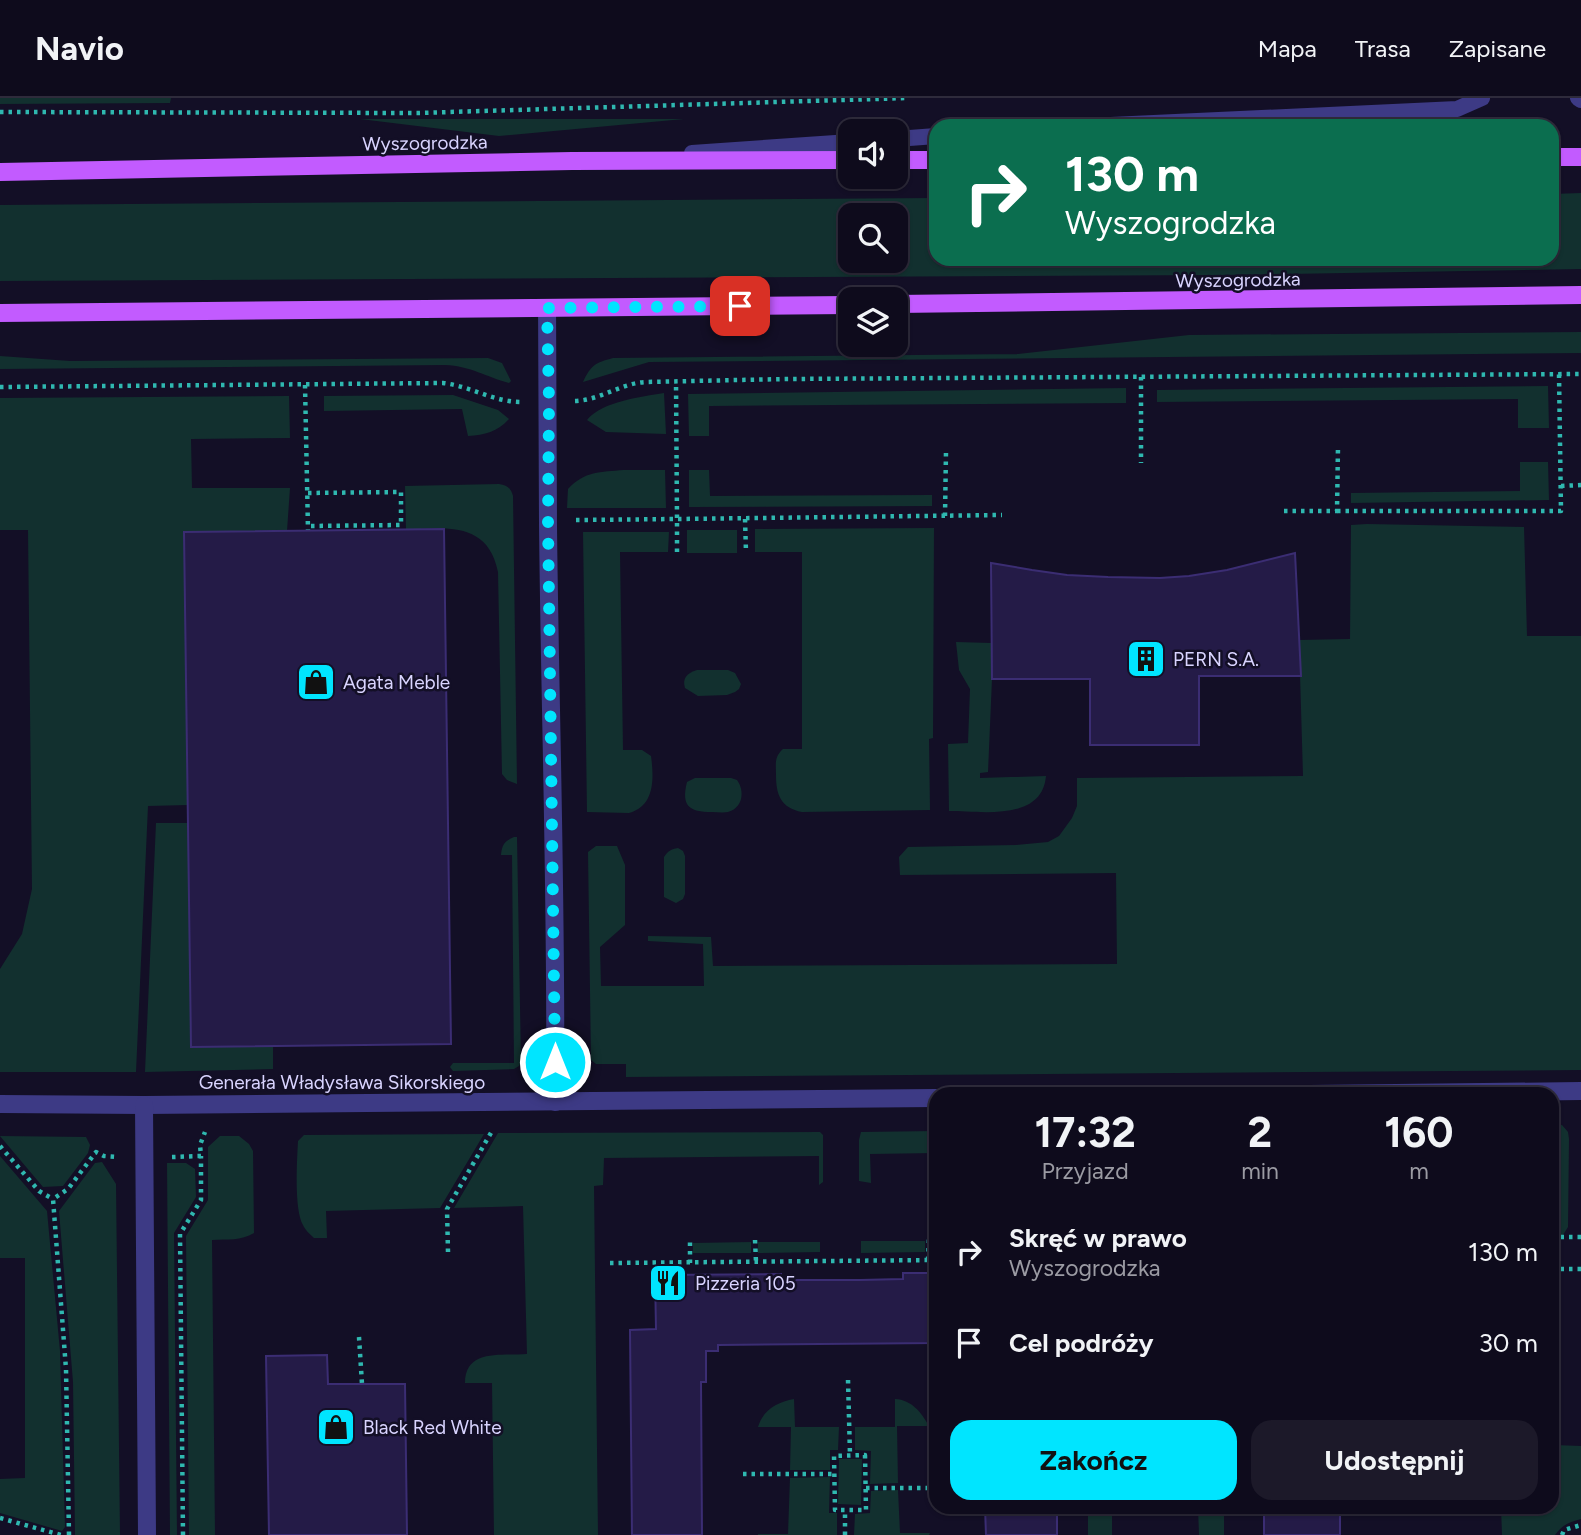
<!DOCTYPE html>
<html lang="pl">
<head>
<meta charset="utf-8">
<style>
  body { margin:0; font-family:Figtree,sans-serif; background:#1c1929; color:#f1f3f6; height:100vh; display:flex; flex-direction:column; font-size:26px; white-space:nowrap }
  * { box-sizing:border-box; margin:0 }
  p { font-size:23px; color:#9b9ba3 }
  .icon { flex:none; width:38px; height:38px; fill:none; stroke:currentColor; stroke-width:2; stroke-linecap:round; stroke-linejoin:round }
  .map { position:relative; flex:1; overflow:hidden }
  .details { position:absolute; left:929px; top:989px; width:630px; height:427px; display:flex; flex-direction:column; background:#0e0b1c; border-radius:21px; box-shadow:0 2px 5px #0004,0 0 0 2px #2e2b3b }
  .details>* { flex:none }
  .guide { position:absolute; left:929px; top:21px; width:630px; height:147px; border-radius:21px; box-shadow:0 2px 5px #0004,0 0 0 2px #2e2b3b; background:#0b6e4f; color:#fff; overflow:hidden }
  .tools { position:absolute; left:838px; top:21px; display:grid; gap:14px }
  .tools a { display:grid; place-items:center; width:70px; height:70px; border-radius:14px; background:#0e0b1c; box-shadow:0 2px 5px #0004,0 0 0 2px #2e2b3b; font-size:35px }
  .pin { position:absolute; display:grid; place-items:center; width:60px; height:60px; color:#fff; margin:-30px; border-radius:14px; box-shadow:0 4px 10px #0006 }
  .me { position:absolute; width:77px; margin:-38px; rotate:0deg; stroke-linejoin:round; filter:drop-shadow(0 0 5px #0008) }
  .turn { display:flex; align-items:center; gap:24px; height:147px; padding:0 21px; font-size:32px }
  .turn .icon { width:91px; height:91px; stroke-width:2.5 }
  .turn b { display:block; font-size:49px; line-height:60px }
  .eta { display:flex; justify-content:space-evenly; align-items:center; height:119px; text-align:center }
  .eta b { font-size:42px; font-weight:700; line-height:49px }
  .primary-button { display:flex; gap:14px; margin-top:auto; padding:14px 21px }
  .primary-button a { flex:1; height:80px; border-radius:21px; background:#00e5ff; color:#111; font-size:28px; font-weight:700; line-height:80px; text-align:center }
  .primary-button a+a { background:#1c1929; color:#f1f3f6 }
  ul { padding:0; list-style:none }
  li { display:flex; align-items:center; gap:21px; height:91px; padding:0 21px }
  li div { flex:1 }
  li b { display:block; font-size:26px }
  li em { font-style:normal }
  header { display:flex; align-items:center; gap:42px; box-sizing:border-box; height:98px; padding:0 35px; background:#0e0b1c; border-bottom:2px solid #2e2b3b }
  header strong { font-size:33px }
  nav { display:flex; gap:38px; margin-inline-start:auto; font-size:24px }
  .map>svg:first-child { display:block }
  .green { fill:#12302f; fill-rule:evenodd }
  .building { fill:#241b47; stroke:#3b2d73; stroke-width:2 }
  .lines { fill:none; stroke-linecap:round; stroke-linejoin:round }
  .path { stroke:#2fb8b0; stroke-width:4.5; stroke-dasharray:3.5 5; stroke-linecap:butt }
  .service { stroke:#3d3a85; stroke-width:16 }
  .minor { stroke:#3d3a85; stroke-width:18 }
  .primary { stroke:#c25bff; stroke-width:18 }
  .route { stroke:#00e5ff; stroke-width:12; stroke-dasharray:0 21.6 }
  .labels { text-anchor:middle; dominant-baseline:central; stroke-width:5; stroke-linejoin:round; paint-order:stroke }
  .street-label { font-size:19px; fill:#d9d4ff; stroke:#130f26 }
  .poi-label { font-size:19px; fill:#d9d4ff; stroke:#130f26; text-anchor:start }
</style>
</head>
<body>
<header>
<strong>Navio</strong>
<nav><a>Mapa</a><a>Trasa</a><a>Zapisane</a></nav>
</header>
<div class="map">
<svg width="1581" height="1437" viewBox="0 0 1581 1437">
  <rect width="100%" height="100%" fill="#130f26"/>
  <g class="green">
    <polygon points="0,0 171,0 170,5 0,6"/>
    <polygon points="360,21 684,21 499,38"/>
    <path d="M1581 95V171L1220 177 0 183V107L936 100V161H1552V96ZM896 117V163H850V117Z"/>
    <path d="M1581 234V255L649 264 583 284C591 267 595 265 613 260L1018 256 1189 237Z"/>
    <path d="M0 258 70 263 488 260 502 265 511 283 509 285C486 279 471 268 445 267L0 271Z"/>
    <polygon points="1548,288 1549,330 1518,330 1518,301 1157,304 1157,292"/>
    <polygon points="1126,290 1126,305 709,308 709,338 689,338 688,296"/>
    <path d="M664 295 666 336 606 334 587 322C603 303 641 299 664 295Z"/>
    <path d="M453 297 498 312 509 321C497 334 485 337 468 338L462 311 324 313V298Z"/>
    <polygon points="289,298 290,340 191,341 192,390 290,390 287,433 184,435 188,707 148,708 136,974 0,974 0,871 22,836 32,791 28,432 0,432 0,300"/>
    <polygon points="1520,364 1548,364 1549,402 1351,405 1351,395 1520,393"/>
    <path d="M624 372H665L666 410H567L568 391C585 373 600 374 624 372Z"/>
    <polygon points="689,372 709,372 710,398 932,397 932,408 689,409"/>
    <path d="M499 386C507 387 511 390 513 398L517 686 507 682 502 676 498 474C488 424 447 429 406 432L405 388Z"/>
    <polygon points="1367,426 1524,429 1527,538 1581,538 1581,972 626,979 626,966 596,966 591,962 588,754 596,748 617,748 625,767 625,827 600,849 601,888 704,888 703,846 648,843 648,838 711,839 713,868 1117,866 1116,775 900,777 899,759 908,749 1016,747 1048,744 1059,738 1072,720 1077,708 1077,680 1303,678 1299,542 1350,541 1351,427"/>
    <path d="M934 430 933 640 929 641 930 712 802 714C781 710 776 697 776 677 776 666 774 659 783 651H802V454H755V431Z"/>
    <rect x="687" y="432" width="50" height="23"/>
    <path d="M583 434H669L668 454H620L623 652H642L651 658C654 680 655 708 629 715L587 714Z"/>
    <path d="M956 544 991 545 992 581 988 674 980 675V680L1046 678C1042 724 981 713 949 713L948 646 968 645 970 591 959 572Z"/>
    <path d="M697 572H728L735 575 741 586 739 591 735 594 727 597 698 598 685 590C682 580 687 575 697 572Z"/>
    <path d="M695 680H731L737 682C745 693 743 710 728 714 723 715 717 714 712 714 689 714 681 708 687 684Z"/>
    <polygon points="156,725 188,725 191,949 273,948 273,971 145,974"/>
    <path d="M514 739H517L521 964 519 968 514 971 453 973 450 969 453 965H514L512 757H501C502 746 505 743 514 739Z"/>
    <path d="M678 750 683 753 685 758V796L683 801 676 805 664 799V759C668 753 671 751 678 750Z"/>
    <polygon points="1562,1027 1568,1034 1569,1041 1568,1129 1563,1137 1559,1137 1558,1050 1552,1049 1552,1028"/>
    <polygon points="936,1033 936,1055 870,1056 871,1085 859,1083 859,1042 861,1034"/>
    <path d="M820 1034 823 1037V1084L819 1087V1058L604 1060 603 1087 594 1088 598 1437H494L492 1285H465C465 1250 503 1258 527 1256L523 1108 454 1110 498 1035Z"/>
    <path d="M484 1036 440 1110 326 1113 327 1140H314C310 1136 305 1132 303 1127 294 1111 297 1062 298 1043L304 1037Z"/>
    <polygon points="0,1038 86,1039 90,1047 88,1055 63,1088 43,1089"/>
    <path d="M220 1038H239L249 1046 253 1053 254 1135C241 1143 227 1141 212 1142L215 1437H189L186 1138 208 1102V1049Z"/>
    <polygon points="0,1058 47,1113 60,1253 65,1429 62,1433 0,1415 0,1381 25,1380 25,1160 0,1160"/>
    <polygon points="102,1064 116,1086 120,1437 75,1437 73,1284 59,1113 95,1065"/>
    <polygon points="167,1065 186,1065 195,1071 196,1099 174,1135 177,1437 170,1437"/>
    <polygon points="861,1143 925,1143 925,1154 861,1155"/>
    <polygon points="751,1144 751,1155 693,1155 693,1145"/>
    <polygon points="758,1144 820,1144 820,1154 758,1155"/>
    <path d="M794 1301 795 1329H839L838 1352H830V1372H790L791 1329H758C763 1312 777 1304 794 1301Z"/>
    <path d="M895 1301C912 1302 921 1314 929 1328H897L898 1385 870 1386 871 1353 855 1352V1329H895Z"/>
    <path d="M1554 1347 1581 1348V1421C1569 1424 1562 1427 1555 1437H1502L1501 1409H1552V1356L1554 1355Z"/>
    <polygon points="839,1361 862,1361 861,1407 838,1406"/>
    <polygon points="830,1379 829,1415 837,1415 837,1437 758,1437 758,1436 788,1436 790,1380"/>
    <polygon points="898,1392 900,1435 930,1435 929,1437 854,1437 855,1416 870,1415 871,1393"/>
    <rect x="1088" y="1409" width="24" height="28"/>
    <polygon points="1198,1409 1224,1409 1224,1437 1199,1437"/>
  </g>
  <g class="building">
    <polygon points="444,431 451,946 191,949 184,434"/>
    <polygon points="1295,455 1301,578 1199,578 1199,647 1090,647 1090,581 992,581 991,465 1032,472 1067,477 1108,479 1160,480 1189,478 1227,472"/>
    <polygon points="903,1175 936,1175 936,1245 718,1247 718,1253 706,1253 706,1284 701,1284 702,1437 632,1437 630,1232 656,1231 655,1177 781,1176 781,1182 860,1182 903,1181"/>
    <polygon points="327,1257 328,1286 405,1286 407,1437 269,1437 266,1258"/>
    <polygon points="985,1409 1057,1409 1057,1437 986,1437"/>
    <rect x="1264" y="1409" width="76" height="28"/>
  </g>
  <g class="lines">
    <g class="path">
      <polyline points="0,14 417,15 908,0"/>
      <polyline points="1141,279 1141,365"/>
      <polyline points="305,287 308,432"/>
      <path d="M0 289 443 285C470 288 494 304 521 304"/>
      <path d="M575 303C601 302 621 285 646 284L786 281 1581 276"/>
      <polyline points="1561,388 1581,387"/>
      <polyline points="308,395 401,394 401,427 308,428"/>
      <polyline points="1284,413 1337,413 1338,348"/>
      <polyline points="1337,413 1561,413 1559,276"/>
      <polyline points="945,418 946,353"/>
      <polyline points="745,421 746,454"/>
      <polyline points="576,422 677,421 676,284"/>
      <polyline points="677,454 677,421 1002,417"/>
      <polyline points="0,1048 39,1093 53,1101"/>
      <polyline points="172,1059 201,1058 200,1047 205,1034"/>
      <polyline points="1552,1139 1581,1139"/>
      <polyline points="755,1142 756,1164"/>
      <polyline points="448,1154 447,1111 492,1033"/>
      <polyline points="928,1162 929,1140"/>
      <polyline points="610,1165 936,1162"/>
      <polyline points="690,1165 690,1143"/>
      <polyline points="1552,1171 1581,1171"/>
      <polyline points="359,1239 362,1286"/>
      <polyline points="848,1282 850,1357"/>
      <polygon points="865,1357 866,1412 835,1412 834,1358"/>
      <polyline points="743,1376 834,1376"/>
      <polyline points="866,1390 936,1390"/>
      <polyline points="0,1420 61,1437"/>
      <polyline points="69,1437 66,1271 53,1101 68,1091 96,1054 104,1058 117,1059"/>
      <polyline points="183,1437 180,1136 201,1102 201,1058"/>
      <polyline points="845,1437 845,1412"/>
      <polyline points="1562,1437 1564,1432 1581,1427"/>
    </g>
    <g class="service">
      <polyline points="1578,0 1581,2"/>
      <polyline points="1089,28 1457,11 1482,0"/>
      <polyline points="896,41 936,38"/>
      <polyline points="692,55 850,44"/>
    </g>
    <g class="minor">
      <path d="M547 210C548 282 547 354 548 427 550 619 557 812 555 1004"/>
      <polyline points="1309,996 1581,993"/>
      <polyline points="0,1006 144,1007 936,1000"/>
      <polyline points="144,1007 147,1437"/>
    </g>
    <g class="primary">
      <polyline points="1552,59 1581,59"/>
      <polyline points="896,62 936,62"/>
      <polyline points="0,74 572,63 850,62"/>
      <polyline points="896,206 1581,197"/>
      <polyline points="0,215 850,207"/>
    </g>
  </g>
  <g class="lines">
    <polyline class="route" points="555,964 548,423 549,304 547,210 740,208"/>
  </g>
  <defs>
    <symbol id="building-square" viewBox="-11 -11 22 22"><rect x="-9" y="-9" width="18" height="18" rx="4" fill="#00e5ff" stroke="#130f26"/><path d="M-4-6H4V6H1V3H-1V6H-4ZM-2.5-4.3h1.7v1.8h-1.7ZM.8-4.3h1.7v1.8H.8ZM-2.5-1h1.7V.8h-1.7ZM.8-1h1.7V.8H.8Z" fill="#111"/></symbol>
    <symbol id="shop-square" viewBox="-11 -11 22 22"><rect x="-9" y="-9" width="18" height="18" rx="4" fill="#00e5ff" stroke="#130f26"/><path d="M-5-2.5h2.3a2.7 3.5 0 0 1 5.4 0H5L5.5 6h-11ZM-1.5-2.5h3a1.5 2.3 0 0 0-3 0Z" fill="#111"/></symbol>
    <symbol id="restaurant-square" viewBox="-11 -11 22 22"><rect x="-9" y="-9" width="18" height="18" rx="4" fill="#00e5ff" stroke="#130f26"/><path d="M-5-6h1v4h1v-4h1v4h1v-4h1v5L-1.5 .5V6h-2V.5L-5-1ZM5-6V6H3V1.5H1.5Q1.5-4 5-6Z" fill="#111"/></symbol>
  </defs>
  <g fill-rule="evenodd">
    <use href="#building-square" x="1124" y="539" width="44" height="44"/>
    <use href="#shop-square" x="294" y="562" width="44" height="44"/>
    <use href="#restaurant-square" x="646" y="1163" width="44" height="44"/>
    <use href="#shop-square" x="314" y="1307" width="44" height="44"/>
  </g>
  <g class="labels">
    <g class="street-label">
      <text transform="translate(425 45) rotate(-1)">Wyszogrodzka</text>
      <text transform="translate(1238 182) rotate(-1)">Wyszogrodzka</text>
      <text x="342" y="984">Generała Władysława Sikorskiego</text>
    </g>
    <g class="poi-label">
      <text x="1173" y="561">PERN S.A.</text>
      <text x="343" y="584">Agata Meble</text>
      <text x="695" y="1185">Pizzeria 105</text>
      <text x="363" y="1329">Black Red White</text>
    </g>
  </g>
</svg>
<div class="tools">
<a><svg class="icon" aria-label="sound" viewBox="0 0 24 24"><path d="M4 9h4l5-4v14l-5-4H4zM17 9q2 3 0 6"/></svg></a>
<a><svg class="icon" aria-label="search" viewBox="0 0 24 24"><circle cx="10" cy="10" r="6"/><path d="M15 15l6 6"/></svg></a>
<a><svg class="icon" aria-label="layers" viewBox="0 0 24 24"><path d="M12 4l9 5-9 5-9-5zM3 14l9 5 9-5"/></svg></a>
</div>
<div class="pin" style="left:740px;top:208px;background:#d93025"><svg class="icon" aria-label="arrive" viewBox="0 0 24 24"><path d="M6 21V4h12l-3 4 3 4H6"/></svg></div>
<svg class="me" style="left:555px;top:964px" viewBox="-20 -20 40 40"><circle r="17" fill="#00e5ff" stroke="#fff" stroke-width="3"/><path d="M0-11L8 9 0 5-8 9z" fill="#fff"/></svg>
<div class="guide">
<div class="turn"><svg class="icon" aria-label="right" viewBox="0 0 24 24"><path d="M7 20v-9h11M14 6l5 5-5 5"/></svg><div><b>130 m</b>Wyszogrodzka</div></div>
</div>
<section class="details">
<div class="eta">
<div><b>17:32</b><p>Przyjazd</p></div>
<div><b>2</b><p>min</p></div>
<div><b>160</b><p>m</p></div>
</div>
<ul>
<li><svg class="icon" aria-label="right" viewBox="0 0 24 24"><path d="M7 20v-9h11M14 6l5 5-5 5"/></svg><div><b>Skręć w prawo</b><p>Wyszogrodzka</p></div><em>130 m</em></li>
<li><svg class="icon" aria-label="arrive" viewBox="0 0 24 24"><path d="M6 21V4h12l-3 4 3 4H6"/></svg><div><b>Cel podróży</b></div><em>30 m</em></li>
</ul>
<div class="primary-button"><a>Zakończ</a><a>Udostępnij</a></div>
</section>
</div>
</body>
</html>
